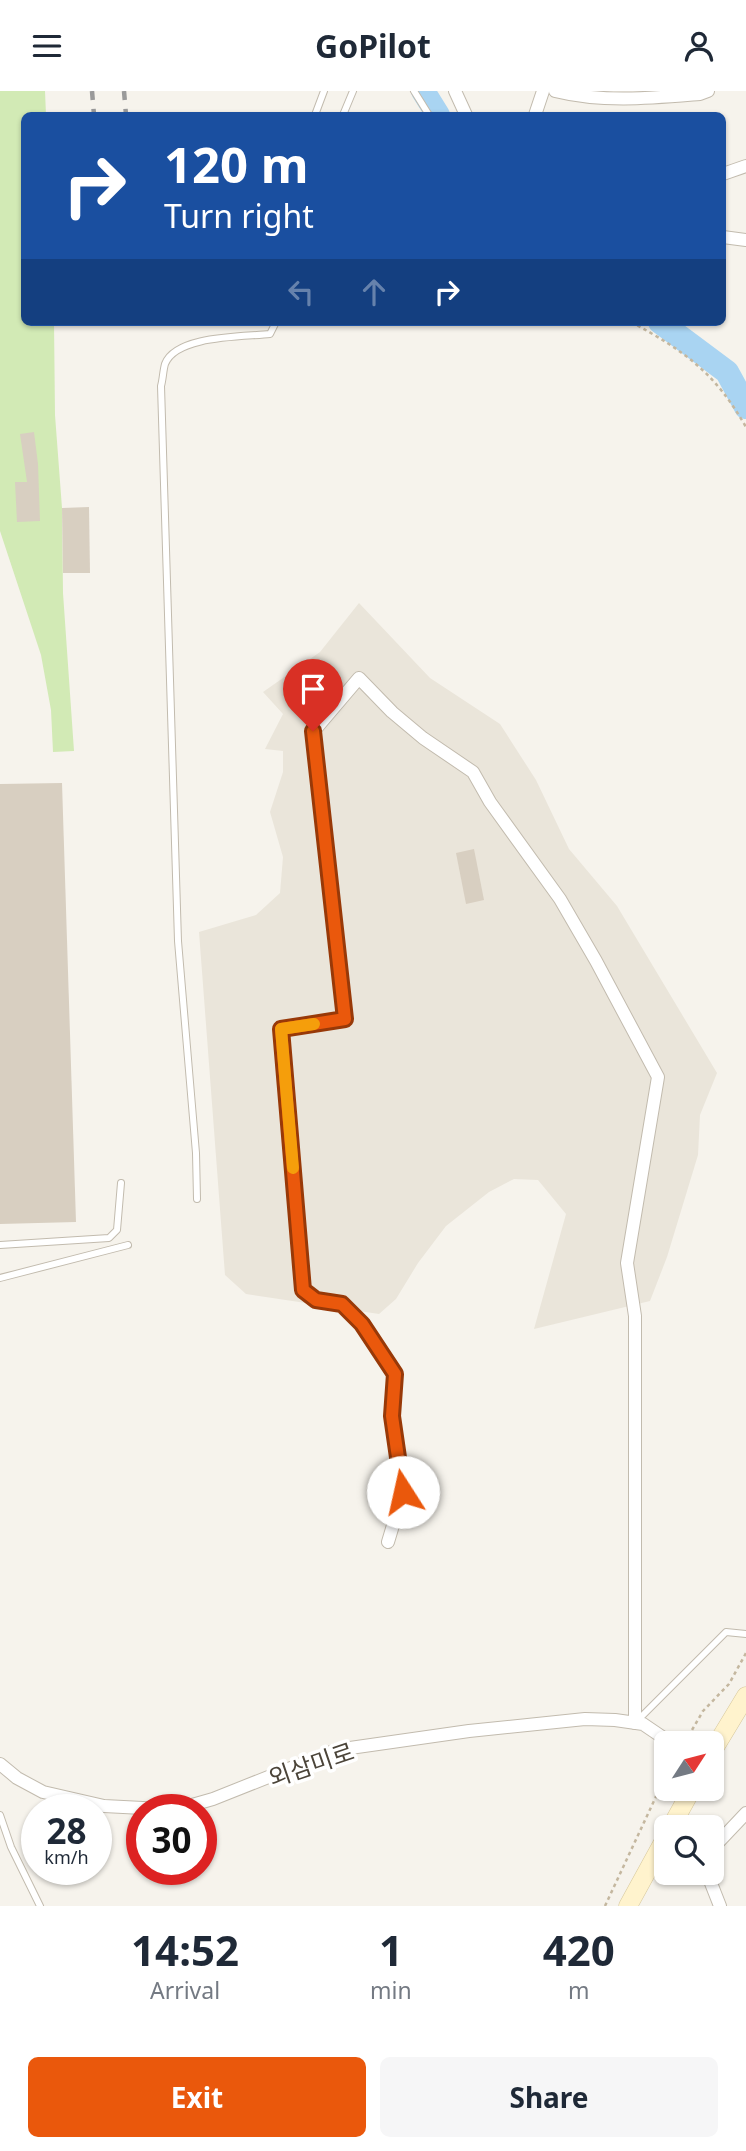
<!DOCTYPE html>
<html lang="en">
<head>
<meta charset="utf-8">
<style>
  body { margin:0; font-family:"Noto Sans","Noto Sans KR",sans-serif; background:#f6f6f7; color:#1f2937; height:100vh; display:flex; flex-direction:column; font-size:26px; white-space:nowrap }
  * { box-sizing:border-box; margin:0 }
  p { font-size:23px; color:#747a83 }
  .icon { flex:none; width:38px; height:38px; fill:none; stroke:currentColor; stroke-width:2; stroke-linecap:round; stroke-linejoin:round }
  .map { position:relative; height:1815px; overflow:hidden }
  .side { display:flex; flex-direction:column; background:#fff; flex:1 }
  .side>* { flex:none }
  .guide { position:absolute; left:21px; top:21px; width:705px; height:214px; border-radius:10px; box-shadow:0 2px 5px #0004; background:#1a4fa0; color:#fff; overflow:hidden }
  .needle { width:46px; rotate:54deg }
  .controls { position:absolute; left:654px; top:1640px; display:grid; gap:14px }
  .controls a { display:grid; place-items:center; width:70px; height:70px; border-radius:10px; background:#fff; box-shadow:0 2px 5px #0004; font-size:35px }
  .speed { position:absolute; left:21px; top:1703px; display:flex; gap:14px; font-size:35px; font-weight:700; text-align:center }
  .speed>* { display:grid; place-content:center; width:91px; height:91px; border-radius:50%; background:#fff; box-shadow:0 2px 5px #0004; line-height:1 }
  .speed small { font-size:18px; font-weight:400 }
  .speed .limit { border:10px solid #d22; background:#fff; color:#111 }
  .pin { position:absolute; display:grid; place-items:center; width:60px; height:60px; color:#fff; margin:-72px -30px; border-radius:50% 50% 50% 0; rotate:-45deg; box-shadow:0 0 7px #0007 }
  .pin .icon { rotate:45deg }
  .me { position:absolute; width:77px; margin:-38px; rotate:350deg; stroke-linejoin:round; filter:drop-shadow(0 0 5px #0008) }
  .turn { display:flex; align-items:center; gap:24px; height:147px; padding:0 28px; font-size:32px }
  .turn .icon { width:91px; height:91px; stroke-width:2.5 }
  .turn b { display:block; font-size:49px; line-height:60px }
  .lanes { display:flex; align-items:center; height:66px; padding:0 28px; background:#0003; justify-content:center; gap:35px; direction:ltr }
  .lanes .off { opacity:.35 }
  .eta { display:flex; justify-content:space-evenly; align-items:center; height:119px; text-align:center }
  .eta b { font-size:42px; font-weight:700; line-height:49px }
  .cta { display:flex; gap:14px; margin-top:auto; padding:14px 28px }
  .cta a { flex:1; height:80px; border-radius:10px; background:#ea580c; color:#fff; font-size:28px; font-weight:700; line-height:80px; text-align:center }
  .cta a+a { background:#f6f6f7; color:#1f2937 }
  header { display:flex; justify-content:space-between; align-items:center; height:91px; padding:0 28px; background:#fff; font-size:32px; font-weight:700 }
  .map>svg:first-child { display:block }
  .residential { fill:#eae5da }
  .green { fill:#d2eab5 }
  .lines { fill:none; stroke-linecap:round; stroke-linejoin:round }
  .river { stroke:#a9d4f2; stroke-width:24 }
  .building { fill:#d8cfc1 }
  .lane-casing { stroke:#c2bbae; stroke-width:8 }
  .street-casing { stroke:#c2bbae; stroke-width:14 }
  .secondary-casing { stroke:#d6c79b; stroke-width:19 }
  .path { stroke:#c4b79f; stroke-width:2.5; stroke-dasharray:3.5 3.5; stroke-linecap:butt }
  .lane { stroke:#fff; stroke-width:6 }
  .street { stroke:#fff; stroke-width:12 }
  .secondary { stroke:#fff3cd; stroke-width:18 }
  .rail { stroke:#9a9a9a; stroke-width:4.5; stroke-dasharray:9 9; stroke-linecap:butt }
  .route-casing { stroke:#983908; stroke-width:18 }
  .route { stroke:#ea580c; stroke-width:12 }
  .slow { stroke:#f59e0b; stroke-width:12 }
  .labels { text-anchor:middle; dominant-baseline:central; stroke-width:7; stroke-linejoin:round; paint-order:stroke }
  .street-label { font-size:24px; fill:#4b4439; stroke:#fff }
</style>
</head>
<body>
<header><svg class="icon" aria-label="menu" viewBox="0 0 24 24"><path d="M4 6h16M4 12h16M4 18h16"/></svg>GoPilot<svg class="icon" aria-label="person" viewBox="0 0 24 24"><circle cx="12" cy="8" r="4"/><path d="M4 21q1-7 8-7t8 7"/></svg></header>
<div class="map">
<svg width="746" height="1815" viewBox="0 0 746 1815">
  <rect width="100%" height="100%" fill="#f6f3ec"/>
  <polygon class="residential" points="359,512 430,587 500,633 536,689 569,758 617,815 717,982 700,1024 698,1064 667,1166 650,1210 534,1238 566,1123 538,1089 514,1088 489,1101 446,1135 418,1172 396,1208 379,1223 246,1203 225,1184 199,841 256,824 280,802 283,766 270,721 283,681 283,660 265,658 283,623 263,601 320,561"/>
  <polygon class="green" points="0,0 45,0 46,24 24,24 24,231 54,231 55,324 62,417 63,502 74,660 53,661 51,619 41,564 0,440"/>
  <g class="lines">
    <g class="river">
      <polyline points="423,0 438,24"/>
      <polyline points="660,231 727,281 746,316"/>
    </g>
  </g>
  <g class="building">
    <polygon points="34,341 38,373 40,430 17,431 15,391 27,391 20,343"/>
    <polygon points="89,416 90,482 63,482 62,417"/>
    <polygon points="62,692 76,1131 0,1133 0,693"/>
    <polygon points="474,758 484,809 466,813 456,762"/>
  </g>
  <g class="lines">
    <defs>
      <g id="lane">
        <polyline points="414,0 429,24"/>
        <polyline points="315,24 324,0"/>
        <polyline points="343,24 353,0"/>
        <path d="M197 1108 196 1062 178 850 161 295C163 288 163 280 165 273 176 244 244 246 270 243L276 231"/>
        <polyline points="0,1154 109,1147 117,1139 121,1092"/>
        <polyline points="0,1187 128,1154"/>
        <polyline points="637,1630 726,1541 746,1543"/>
        <polyline points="0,1724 11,1756 40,1815"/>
      </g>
      <g id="street">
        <polyline points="455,0 466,24"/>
        <path d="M555 0C603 12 652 7 700 3L708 0"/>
        <polyline points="535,24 543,0"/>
        <polyline points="723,83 746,75"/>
        <polyline points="723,146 746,149"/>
        <polyline points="388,1451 403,1401 392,1324 395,1283 363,1233 342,1213 316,1209 303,1199 281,938 345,927 313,641 359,587 392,621 423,647 473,681 490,711 560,808 596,870 658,986 627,1172 635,1225 635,1632"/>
        <polyline points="0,1673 17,1687 43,1701 104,1715 162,1718 185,1716 213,1708 336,1659 469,1640 585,1628 615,1629 643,1633 671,1652"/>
        <polyline points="712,1758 746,1722"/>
        <polyline points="707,1782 720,1815"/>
      </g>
      <g id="secondary">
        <polyline points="712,1661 746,1605"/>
        <polyline points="671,1736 692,1698"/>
        <polyline points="628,1815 667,1744"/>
      </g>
    </defs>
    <use href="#lane" class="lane-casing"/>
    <use href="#street" class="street-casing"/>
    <use href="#secondary" class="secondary-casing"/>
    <g class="path">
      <path d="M631 231C685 260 715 282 746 336"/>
      <polyline points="685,1651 703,1620 729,1593 746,1562"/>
      <polyline points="605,1815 667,1682"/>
    </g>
    <use href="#lane" class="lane"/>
    <use href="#street" class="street"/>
    <use href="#secondary" class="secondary"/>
    <g class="rail">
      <polyline points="92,0 94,24"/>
      <polyline points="124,0 126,24"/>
    </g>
  </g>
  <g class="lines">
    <defs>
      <polyline id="route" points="313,640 345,928 281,938 303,1199 316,1209 342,1213 362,1233 395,1283 392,1325 403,1401"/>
    </defs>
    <use href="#route" class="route-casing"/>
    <use href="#route" class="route"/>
    <polyline class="slow" points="293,1077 281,938 314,933"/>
  </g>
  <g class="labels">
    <g class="street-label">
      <text transform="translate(311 1673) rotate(-19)">외삼미로</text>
    </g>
  </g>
</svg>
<div class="controls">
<a><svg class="needle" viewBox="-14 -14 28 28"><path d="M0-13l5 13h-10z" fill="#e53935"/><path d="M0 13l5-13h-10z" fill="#747a83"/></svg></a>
<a><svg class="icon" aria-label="search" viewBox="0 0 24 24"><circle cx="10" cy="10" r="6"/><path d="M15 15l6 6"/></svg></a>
</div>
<div class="speed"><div>28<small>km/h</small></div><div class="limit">30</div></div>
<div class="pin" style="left:313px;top:640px;background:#d93025"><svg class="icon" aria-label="arrive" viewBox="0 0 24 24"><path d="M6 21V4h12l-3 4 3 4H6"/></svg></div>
<svg class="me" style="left:403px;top:1401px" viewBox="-20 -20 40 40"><circle r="19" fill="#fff"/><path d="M0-13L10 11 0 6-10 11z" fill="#ea580c"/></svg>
<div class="guide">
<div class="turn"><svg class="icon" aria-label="right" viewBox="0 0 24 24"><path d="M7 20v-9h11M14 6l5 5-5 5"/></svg><div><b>120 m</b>Turn right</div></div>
<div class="lanes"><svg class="icon off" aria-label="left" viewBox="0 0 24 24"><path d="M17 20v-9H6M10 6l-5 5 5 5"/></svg><svg class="icon off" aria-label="ahead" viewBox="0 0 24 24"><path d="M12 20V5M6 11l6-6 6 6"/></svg><svg class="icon" aria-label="right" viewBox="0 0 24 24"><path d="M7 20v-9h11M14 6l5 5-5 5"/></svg></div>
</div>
</div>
<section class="side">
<div class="eta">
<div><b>14:52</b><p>Arrival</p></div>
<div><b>1</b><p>min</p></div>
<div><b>420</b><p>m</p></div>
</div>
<div class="cta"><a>Exit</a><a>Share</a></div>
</section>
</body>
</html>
